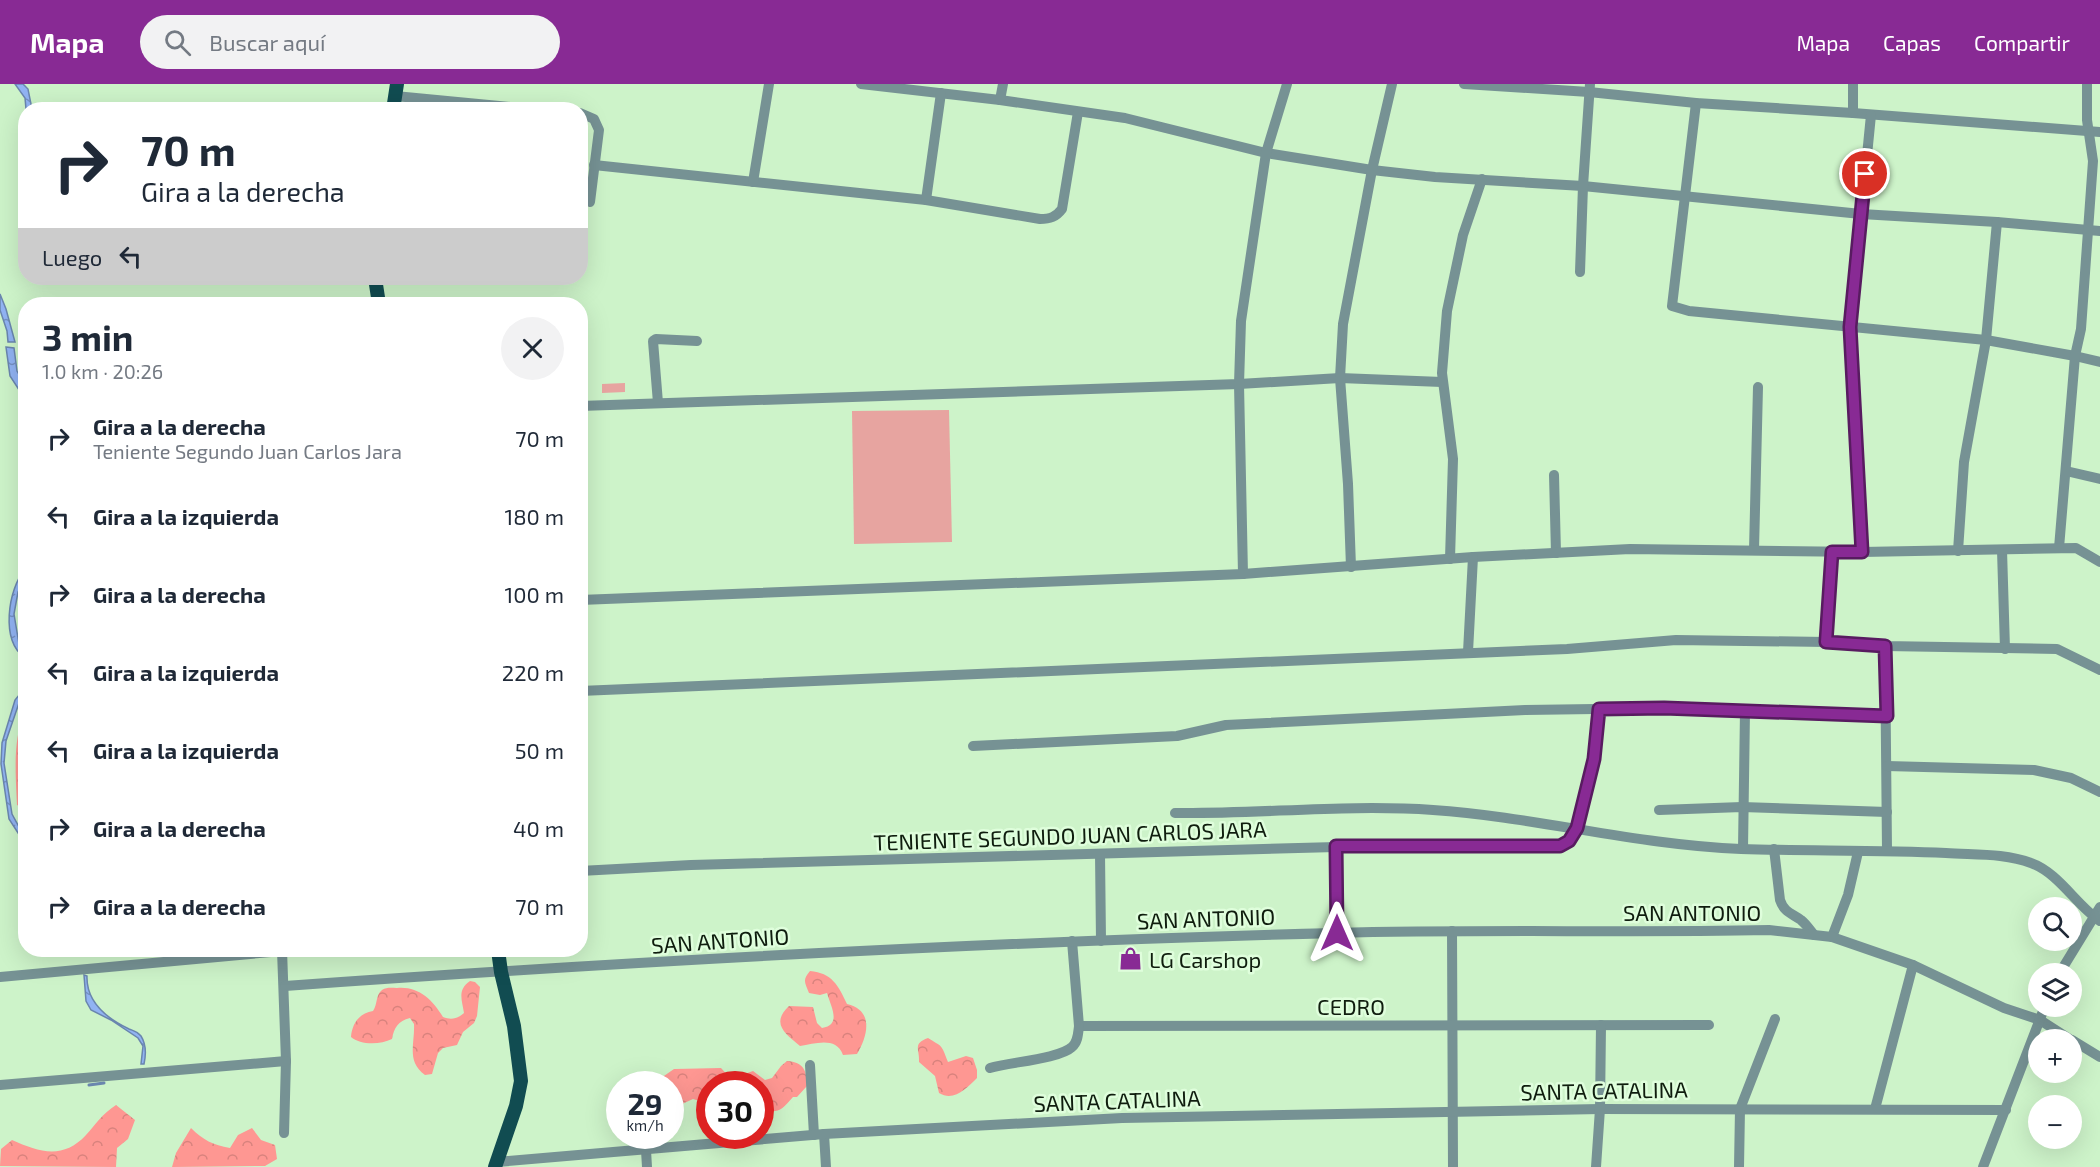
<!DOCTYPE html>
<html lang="es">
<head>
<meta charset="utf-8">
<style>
  body { margin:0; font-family:"Exo 2",sans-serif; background:#f2f2f3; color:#1f2937; height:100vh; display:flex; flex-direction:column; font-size:22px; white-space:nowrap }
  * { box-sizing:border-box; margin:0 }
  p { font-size:20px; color:#747a83 }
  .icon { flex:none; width:33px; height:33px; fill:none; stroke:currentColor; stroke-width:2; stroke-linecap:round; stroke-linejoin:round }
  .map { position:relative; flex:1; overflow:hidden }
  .details { position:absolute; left:18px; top:213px; width:570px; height:660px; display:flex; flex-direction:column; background:#fff; border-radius:24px; box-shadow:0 6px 24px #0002 }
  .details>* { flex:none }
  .banner { position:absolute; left:18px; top:18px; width:570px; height:183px; border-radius:24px; box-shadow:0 6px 24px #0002; background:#fff; color:#1f2937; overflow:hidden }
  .controls { position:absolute; left:2028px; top:813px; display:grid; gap:12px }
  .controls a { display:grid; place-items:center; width:54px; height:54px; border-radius:50%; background:#fff; box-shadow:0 6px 24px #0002; font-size:30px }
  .speed { position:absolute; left:606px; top:987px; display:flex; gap:12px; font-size:30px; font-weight:700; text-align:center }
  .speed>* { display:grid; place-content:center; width:78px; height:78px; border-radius:50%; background:#fff; box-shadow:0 6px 24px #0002; line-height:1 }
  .speed small { font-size:15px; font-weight:400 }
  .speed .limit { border:9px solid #d22; background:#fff; color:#111 }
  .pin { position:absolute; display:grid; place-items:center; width:51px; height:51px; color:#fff; margin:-26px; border:3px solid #fff; border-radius:50%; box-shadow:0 2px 6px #0007 }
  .me { position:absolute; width:66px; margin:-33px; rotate:0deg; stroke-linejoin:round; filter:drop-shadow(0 0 4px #0008) }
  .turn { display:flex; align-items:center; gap:21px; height:126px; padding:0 24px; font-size:27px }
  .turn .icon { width:78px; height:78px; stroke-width:2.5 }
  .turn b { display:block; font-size:42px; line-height:51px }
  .then { display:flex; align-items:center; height:57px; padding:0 24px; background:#0003; gap:12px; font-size:22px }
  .round { display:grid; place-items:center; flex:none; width:63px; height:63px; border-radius:32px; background:#f2f2f3 }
  .head { display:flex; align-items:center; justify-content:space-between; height:102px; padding:0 24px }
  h1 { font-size:36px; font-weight:700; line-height:45px }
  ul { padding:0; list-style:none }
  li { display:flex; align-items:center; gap:18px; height:78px; padding:0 24px }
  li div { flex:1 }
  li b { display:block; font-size:22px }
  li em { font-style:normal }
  header { display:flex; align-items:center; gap:36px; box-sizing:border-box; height:84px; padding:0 30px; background:#882a94; color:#fff }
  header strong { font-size:28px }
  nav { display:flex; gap:33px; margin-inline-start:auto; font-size:21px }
  .search { width:420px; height:54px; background:#f2f2f3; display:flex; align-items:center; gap:15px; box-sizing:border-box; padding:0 21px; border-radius:33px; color:#747a83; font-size:22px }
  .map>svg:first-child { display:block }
  .forest { fill:url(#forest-crowns) }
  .pitch { fill:#e7a4a0 }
  .water { fill:url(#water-ripples); stroke:#6a86ae; stroke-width:1.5 }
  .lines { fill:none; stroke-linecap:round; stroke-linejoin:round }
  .stream { stroke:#6a86ae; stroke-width:3 }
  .minor { stroke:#769294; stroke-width:10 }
  .major { stroke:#114c51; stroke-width:14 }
  .route-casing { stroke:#581b60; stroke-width:15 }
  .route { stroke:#882a94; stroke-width:10 }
  .labels { text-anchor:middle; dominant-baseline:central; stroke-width:5; stroke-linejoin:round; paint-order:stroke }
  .street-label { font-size:22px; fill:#0f1d0e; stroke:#dffedc }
  .poi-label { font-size:22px; fill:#0f1d0e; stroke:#dffedc; text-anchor:start }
</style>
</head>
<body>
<header>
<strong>Mapa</strong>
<div class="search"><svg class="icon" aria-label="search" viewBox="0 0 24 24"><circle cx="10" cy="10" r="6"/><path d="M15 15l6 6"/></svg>Buscar aquí</div>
<nav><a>Mapa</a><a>Capas</a><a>Compartir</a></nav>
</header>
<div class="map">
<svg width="2100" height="1083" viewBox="0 0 2100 1083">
  <defs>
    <pattern id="forest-crowns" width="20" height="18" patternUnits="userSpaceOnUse" patternTransform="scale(1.5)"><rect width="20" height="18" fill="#fe9792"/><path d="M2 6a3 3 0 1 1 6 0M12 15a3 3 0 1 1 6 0" fill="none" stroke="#d8827d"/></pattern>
    <pattern id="water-ripples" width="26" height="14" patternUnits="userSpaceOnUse" patternTransform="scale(1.5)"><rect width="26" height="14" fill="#91b3f3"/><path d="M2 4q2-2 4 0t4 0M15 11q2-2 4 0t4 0" fill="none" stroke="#7591c3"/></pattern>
  </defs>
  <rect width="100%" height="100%" fill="#cdf3c9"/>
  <g class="forest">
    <path d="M25 630V725L17 721C16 695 12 653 25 630Z"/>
    <path d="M810 887C832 889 838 901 847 920 874 926 868 952 857 970L843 971C836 952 815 960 800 962 786 950 770 940 789 922L813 923 817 939 822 944C842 941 831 923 827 909L820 911 809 909C805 899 802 896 810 887Z"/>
    <path d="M470 897 475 898 480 903 477 932 474 939 463 948 457 961 443 964 438 969 432 990 425 991C406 977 415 960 414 940L410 934C398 937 394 944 392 955 380 961 360 961 351 953 352 940 359 929 373 927 378 920 375 912 382 906 387 903 391 904 397 904 418 902 432 915 443 933 451 936 457 935 464 929 462 916 457 906 470 897Z"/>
    <path d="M928 954C942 963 941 959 948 978L966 972 973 974 977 986V994C967 1004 954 1018 939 1009L935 992 919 978C920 965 912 960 928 954Z"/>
    <path d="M787 977C804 978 807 987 807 1002L797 1013H793C781 1027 779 1029 761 1026L760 1000H710L709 1020 693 1015 671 1025 670 1000H659L664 995 661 994 674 985 721 984 731 995 753 987 765 996 772 994 781 982Z"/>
    <path d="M116 1021 135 1036 128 1055 117 1064 116 1083 0 1082 1 1065 12 1056C39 1068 63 1076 86 1051 96 1040 102 1030 116 1021Z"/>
    <path d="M191 1044C203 1056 213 1061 230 1064L238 1051 252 1044 261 1056 275 1061 277 1075 265 1082 172 1083 176 1069Z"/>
  </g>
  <g class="pitch">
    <polygon points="625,299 625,308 602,309 602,300"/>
    <polygon points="949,326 952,458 854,460 852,327"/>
  </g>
  <g class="water">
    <polygon points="15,0 23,0 28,5 32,25 26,25 25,14"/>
    <polygon points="0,210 6,225 15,258 8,258 7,247 0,226"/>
    <polygon points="6,263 14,264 17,287 25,301 25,315 10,292"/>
    <path d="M25 486V497L18 508 14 530 19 560 25 569V573C0 560 8 503 25 486Z"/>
    <polygon points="25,598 25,610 19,619 6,657 4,679 12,730 25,754 25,771 22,755 9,735 1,680 2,659 15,616 24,605"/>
    <path d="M84 891 87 892C86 918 106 934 129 945 134 947 137 947 141 952 146 960 146 971 144 980H141L143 962 138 954 111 936 91 926 86 917Z"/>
  </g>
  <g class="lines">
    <polyline class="stream" points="89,1001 104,999"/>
    <g class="minor">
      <polyline points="861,0 1000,16 1125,34 1266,69 1372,86 1435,93 1583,102 1861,130 1997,138 2100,147"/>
      <polyline points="1464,0 1589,8 1696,19 1853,29 2100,48"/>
      <polyline points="395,12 541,26"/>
      <polyline points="1000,16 1003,0"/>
      <polyline points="1696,19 1672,222 1689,227 1986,256 2075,272 2100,278"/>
      <polyline points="580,29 594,35 599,46 590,118"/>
      <polyline points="1853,29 1853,0"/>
      <path d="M594 81 926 116 1040 135C1050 135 1056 133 1062 125L1078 28"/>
      <polyline points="753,98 769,0"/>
      <polyline points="926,116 941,9"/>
      <polyline points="1580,188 1583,102 1590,0"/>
      <polyline points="658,319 653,257 656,255 697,257"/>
      <polyline points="580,322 1239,300 1340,294 1442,298"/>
      <polyline points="2066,387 2100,395"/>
      <polyline points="1554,391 1556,469"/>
      <polyline points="2059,464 2075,272 2081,245 2093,77 2087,36 2087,0"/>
      <polyline points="1754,466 1758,303"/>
      <polyline points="2002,466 2005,565"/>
      <polyline points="1958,467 1964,378 1986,256 1997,138"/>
      <polyline points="1862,468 1850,243 1871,31"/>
      <polyline points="1450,475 1453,375 1442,289 1447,227 1463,151 1482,95"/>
      <polyline points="1351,483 1348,400 1340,294 1343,240 1372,86 1392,0"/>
      <polyline points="1243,490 1239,300 1241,237 1266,69 1287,0"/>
      <polyline points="580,516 1243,490 1473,473 1630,465 1862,468 2076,464 2100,478"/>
      <polyline points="1826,558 1832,468"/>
      <polyline points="1885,562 1887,766"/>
      <polyline points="1468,568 1473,473"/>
      <polyline points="580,607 1567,565 1676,556 1826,558 1885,562 2057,565 2100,586"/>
      <polyline points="973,662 1177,652 1226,641 1525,626 1664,624 1887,632"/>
      <polyline points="1887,682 2034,686 2071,694 2100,708"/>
      <polyline points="1659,726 1742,723 1887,728"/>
      <path d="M1175 729C1260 730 1347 720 1433 726 1536 733 1637 761 1741 765 1809 767 1878 766 1946 769 1974 771 2005 769 2031 779 2059 789 2076 821 2100 837"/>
      <polyline points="1336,763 1337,849"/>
      <polyline points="1743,765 1745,627"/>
      <path d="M1774 765 1780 816C1784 828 1791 829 1801 836 1806 840 1810 846 1814 851"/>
      <polyline points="1100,770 1101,857"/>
      <polyline points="580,787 691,781 1336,763 1561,762 1569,757 1577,744 1595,675 1599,625"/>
      <polyline points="1452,847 1453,1083"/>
      <polyline points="1832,853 1848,811 1858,768"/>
      <polyline points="1072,857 1079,942 1709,941"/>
      <polyline points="282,866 286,977 284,1049"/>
      <polyline points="2059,890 2100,823"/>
      <polyline points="0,893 282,867"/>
      <path d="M285 902C635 877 985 858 1336 849 1480 845 1624 849 1769 846L1832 853 1913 881 2004 924 2040 936 2071 956"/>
      <polyline points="2072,956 2100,973"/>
      <polyline points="810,981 814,1051"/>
      <path d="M990 984C1010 978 1059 975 1072 963 1078 958 1078 950 1079 942"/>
      <polyline points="0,1001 286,977"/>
      <polyline points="1875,1025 1913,881"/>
      <polyline points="824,1050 826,1083"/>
      <polyline points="646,1066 647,1083"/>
      <polyline points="497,1078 824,1050 1122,1034 1600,1025 2006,1026"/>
      <polyline points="1596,1083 1600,1025 1601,941"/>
      <polyline points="1739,1083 1740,1025 1775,935"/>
      <polyline points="1983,1083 2045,922"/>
    </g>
    <g class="major">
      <polyline points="393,26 397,0"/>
      <polyline points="375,194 379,220"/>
      <polyline points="495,1083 516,1022 521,997 514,942 501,888 498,866"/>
    </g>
  </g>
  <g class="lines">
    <defs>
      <polyline id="route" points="1337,849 1336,762 1560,762 1569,757 1577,744 1594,675 1599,625 1664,624 1887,632 1885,562 1826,558 1832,468 1862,468 1850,243 1865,90"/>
    </defs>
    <use href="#route" class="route-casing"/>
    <use href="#route" class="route"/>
  </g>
  <defs>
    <symbol id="shop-bare" viewBox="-9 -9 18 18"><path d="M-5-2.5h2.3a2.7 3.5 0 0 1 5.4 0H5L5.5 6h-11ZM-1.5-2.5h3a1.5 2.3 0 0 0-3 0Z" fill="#882a94" stroke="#dffedc" stroke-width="2.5" paint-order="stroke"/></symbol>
  </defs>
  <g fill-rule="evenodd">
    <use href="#shop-bare" x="1114" y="858" width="33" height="33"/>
  </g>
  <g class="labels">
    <g class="street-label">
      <text transform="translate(1070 751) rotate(-2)">TENIENTE SEGUNDO JUAN CARLOS JARA</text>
      <text x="1692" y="828">SAN ANTONIO</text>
      <text transform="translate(1206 834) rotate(-2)">SAN ANTONIO</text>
      <text transform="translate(720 856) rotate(-4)">SAN ANTONIO</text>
      <text x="1351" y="922">CEDRO</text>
      <text transform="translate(1604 1006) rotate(-1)">SANTA CATALINA</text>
      <text transform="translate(1117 1016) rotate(-2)">SANTA CATALINA</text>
    </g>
    <g class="poi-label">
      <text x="1149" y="875">LG Carshop</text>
    </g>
  </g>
</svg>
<div class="controls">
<a><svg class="icon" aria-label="search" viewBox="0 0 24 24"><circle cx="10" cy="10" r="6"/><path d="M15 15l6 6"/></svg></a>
<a><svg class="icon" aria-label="layers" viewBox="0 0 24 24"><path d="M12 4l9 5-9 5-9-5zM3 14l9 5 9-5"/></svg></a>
<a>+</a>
<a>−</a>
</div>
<div class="speed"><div>29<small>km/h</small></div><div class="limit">30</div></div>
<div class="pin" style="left:1865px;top:90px;background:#d93025"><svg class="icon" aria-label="arrive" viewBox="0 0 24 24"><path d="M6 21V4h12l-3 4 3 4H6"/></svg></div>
<svg class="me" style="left:1337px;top:849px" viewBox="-20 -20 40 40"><path d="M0-17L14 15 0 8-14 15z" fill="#882a94" stroke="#fff" stroke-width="4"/></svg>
<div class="banner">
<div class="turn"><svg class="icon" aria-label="right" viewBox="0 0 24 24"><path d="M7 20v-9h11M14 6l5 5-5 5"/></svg><div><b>70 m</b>Gira a la derecha</div></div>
<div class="then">Luego<svg class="icon" aria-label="left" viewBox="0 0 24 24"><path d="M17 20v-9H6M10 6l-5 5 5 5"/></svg></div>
</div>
<section class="details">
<div class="head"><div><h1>3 min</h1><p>1.0 km · 20:26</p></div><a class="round"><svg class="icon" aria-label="close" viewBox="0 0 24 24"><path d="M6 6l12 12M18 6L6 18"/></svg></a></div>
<ul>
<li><svg class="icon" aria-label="right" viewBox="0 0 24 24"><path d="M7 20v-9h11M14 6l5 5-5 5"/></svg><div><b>Gira a la derecha</b><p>Teniente Segundo Juan Carlos Jara</p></div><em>70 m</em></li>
<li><svg class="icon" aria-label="left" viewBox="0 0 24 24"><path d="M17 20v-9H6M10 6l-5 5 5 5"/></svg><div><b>Gira a la izquierda</b></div><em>180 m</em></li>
<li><svg class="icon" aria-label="right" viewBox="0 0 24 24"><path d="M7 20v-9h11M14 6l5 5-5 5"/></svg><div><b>Gira a la derecha</b></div><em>100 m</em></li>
<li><svg class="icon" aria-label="left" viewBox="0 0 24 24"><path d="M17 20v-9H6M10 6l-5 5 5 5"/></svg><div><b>Gira a la izquierda</b></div><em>220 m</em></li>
<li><svg class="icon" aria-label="left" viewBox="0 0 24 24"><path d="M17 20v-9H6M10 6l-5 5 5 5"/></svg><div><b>Gira a la izquierda</b></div><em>50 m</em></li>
<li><svg class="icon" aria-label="right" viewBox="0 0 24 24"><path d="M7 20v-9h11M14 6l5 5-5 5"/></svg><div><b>Gira a la derecha</b></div><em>40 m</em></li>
<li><svg class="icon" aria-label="right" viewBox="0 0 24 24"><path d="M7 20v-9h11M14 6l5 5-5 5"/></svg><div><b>Gira a la derecha</b></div><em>70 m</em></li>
</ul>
</section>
</div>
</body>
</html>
